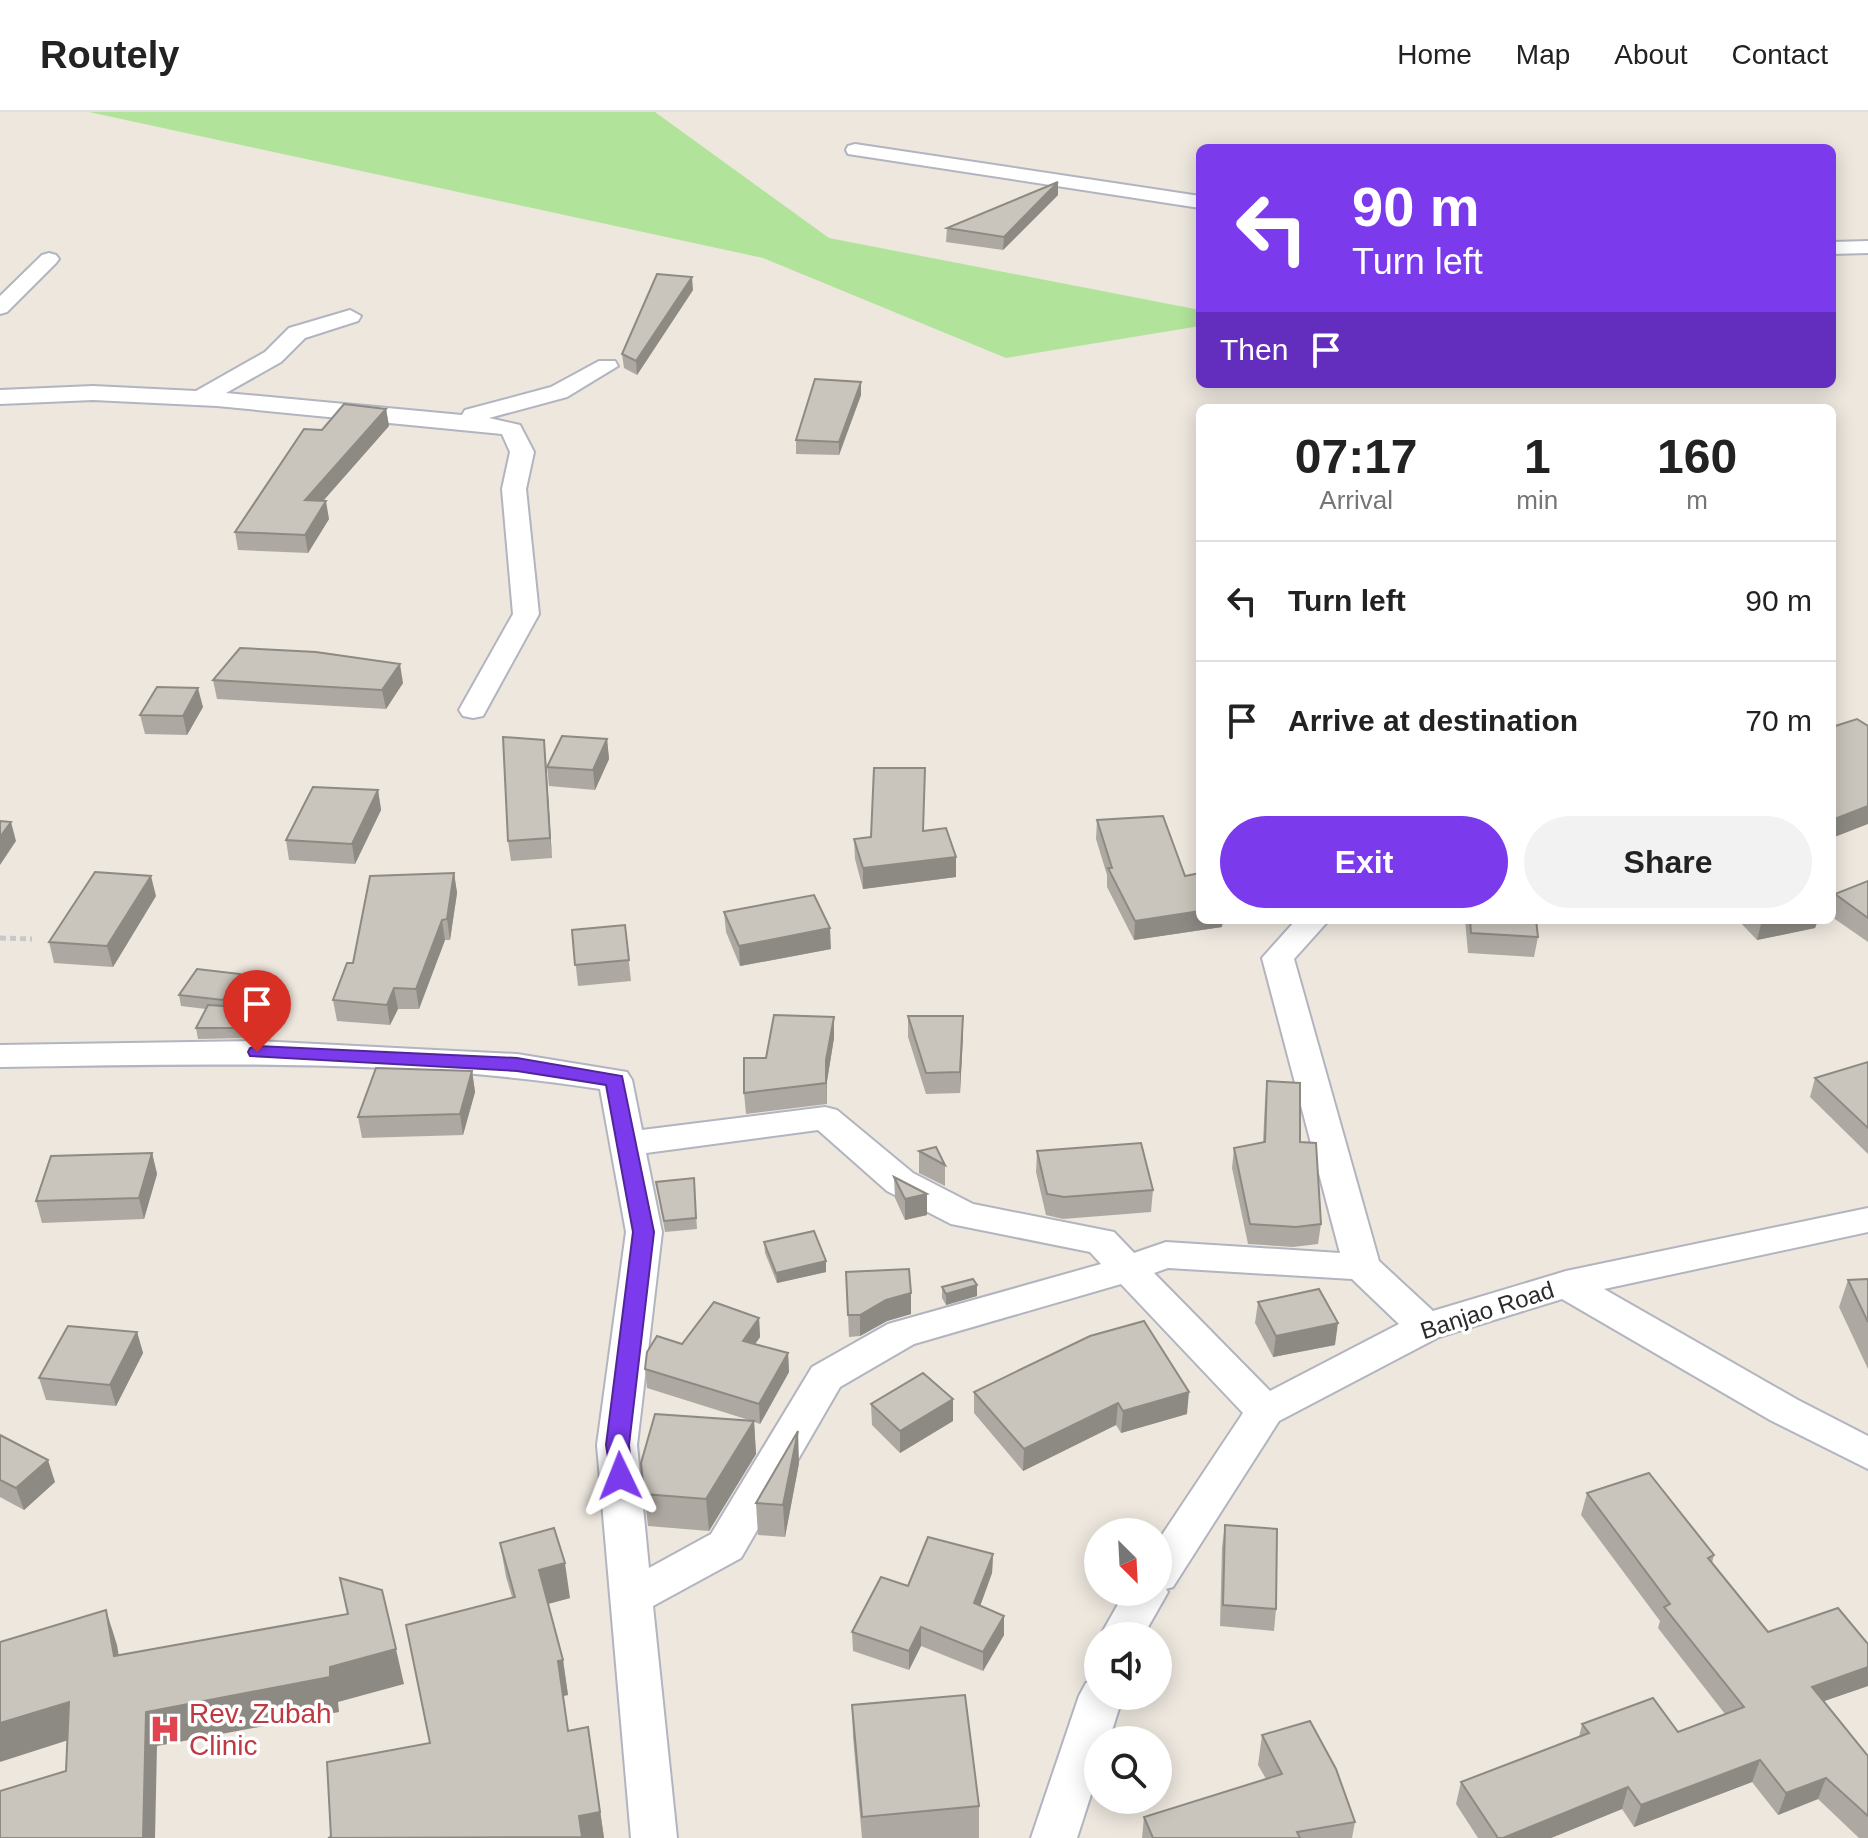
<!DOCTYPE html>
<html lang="en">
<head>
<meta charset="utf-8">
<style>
  body { margin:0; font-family:Arial,sans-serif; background:#f2f2f2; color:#222; height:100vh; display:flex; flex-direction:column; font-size:30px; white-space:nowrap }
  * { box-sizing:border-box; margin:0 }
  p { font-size:26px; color:#767676 }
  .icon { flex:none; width:44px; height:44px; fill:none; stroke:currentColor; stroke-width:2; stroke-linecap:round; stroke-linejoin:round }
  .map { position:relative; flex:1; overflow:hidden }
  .panel { position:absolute; left:1196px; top:292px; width:640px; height:520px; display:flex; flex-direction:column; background:#fff; border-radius:12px; box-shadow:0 4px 20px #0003 }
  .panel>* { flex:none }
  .hud { position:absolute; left:1196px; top:32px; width:640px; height:244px; border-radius:12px; box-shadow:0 4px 20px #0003; background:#7c3aed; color:#fff; overflow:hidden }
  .needle { width:52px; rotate:156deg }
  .controls { position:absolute; left:1084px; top:1406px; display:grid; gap:16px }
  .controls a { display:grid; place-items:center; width:88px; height:88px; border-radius:50%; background:#fff; box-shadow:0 4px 20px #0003; font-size:40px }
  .pin { position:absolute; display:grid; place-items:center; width:68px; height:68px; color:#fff; margin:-82px -34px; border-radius:50% 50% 50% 0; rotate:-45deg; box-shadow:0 0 8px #0007 }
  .pin .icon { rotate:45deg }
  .me { position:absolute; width:88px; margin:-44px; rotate:358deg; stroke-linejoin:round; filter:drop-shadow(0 0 6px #0008) }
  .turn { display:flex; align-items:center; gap:28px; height:168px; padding:0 24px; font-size:36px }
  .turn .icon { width:104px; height:104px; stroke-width:2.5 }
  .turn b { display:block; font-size:56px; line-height:68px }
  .then { display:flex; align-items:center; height:76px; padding:0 24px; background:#0003; gap:16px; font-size:30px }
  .eta { display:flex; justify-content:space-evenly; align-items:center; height:136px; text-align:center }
  .eta b { font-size:48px; font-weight:600; line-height:56px }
  .cta { display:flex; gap:16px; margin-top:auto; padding:16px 24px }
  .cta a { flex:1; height:92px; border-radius:48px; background:#7c3aed; color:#fff; font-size:32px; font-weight:600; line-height:92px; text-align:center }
  .cta a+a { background:#f2f2f2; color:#222 }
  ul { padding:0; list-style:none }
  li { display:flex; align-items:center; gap:24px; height:120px; padding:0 24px; border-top:2px solid #e0e0e0 }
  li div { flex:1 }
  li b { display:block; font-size:30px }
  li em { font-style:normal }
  header { display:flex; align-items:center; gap:48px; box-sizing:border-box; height:112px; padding:0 40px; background:#fff; border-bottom:2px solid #e0e0e0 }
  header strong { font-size:38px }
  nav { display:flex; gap:44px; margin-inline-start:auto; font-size:28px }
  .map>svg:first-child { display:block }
  .green { fill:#b1e49a }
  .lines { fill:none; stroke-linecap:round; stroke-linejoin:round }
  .street-casing { stroke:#b2b4bf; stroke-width:4 }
  .path { stroke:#c8c8c8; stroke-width:5; stroke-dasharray:6 4; stroke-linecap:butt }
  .street { fill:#fff; fill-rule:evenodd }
  .wall { fill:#ada9a2 }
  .shaded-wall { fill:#8d8a84 }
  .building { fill:#c9c5bc; stroke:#8d8a84; stroke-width:2 }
  .route { fill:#7c3aed; stroke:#51269a; stroke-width:2 }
  .labels { text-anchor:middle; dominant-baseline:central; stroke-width:7; stroke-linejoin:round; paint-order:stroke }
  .street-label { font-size:24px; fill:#2c2c2c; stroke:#fff }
  .near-health-label { font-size:28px; fill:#be3a42; stroke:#fff; text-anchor:start }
</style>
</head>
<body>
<header>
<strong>Routely</strong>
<nav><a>Home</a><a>Map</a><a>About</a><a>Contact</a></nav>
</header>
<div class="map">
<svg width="1868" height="1726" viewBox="0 0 1868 1726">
  <rect width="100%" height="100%" fill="#ede7de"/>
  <polygon class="green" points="89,0 655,0 829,126 1200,198 1200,214 1006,246 763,146"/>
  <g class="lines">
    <defs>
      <g id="street">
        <polygon points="855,32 1200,84 1200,96 848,42 846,38 848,34"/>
        <polygon points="1868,129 1868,141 1832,142 1832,130"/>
        <polygon points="49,141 56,143 59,147 56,151 7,200 0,202 0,184 42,143"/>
        <polygon points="350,198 361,204 358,209 305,226 281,250 226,281 462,303 465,298 551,275 599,249 615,249 618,254 567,285 489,306 520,313 534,340 526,377 539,502 483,604 473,606 463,604 459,598 513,502 502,377 510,340 502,322 217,294 93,288 0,292 0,278 93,274 196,279 265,240 289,216"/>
        <path d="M1296 808H1329L1294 847 1379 1149 1433 1199 1566 1159 1868 1096V1120L1604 1177 1798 1288 1868 1324V1357L1770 1308 1562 1187 1439 1225 1279 1309 1173 1475 1166 1477 1168 1480 1143 1524H1100L1125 1480H1158V1429L1243 1301 1121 1172 914 1232 840 1275 741 1446 653 1494 677 1726H631L597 1333 626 1120 600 977C402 946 200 952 0 955V933L257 929 517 942 627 960 632 968 642 1018 825 995 837 998 913 1061 973 1092 1114 1120 1134 1141 1166 1130 1340 1141 1262 846ZM818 1018 887 1079 951 1112 1090 1140 1101 1152 888 1212 812 1255 711 1422 649 1456 637 1333 662 1120 646 1041ZM1168 1156 1352 1167 1399 1212 1270 1279 1154 1161Z"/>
        <polygon points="1098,1567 1098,1584 1123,1584 1109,1628 1098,1628 1098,1661 1077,1726 1031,1726 1079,1584 1086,1571"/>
      </g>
    </defs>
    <use href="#street" class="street-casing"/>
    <polyline class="path" points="0,826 32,827"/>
    <use href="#street" class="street"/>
  </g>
  <g class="wall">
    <polygon points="1058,83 1003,138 946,130 947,116"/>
    <polygon points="693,178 637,263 624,256 622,242"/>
    <polygon points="861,283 839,343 796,342 796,328"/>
    <polygon points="386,297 389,314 323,389 329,407 308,441 238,438 235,420 322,318"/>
    <polygon points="213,568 403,571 386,597 217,587"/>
    <polygon points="203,595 187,623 145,622 140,603"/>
    <polygon points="607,627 609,647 595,678 549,674 547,655"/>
    <polygon points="544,628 552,746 511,749 508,729"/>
    <polygon points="378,678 381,698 355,752 289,748 286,728"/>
    <polygon points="1097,708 1185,764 1222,815 1134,828 1107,775 1107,763 1096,727"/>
    <polygon points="924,719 956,765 863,777 855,747 854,727"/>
    <polygon points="454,761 457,781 450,828 445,828 419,897 398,897 390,913 337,909 333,888 353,851"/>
    <polygon points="1868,769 1868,830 1832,805 1832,792 1835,782"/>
    <polygon points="156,784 113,855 54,851 49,830"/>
    <polygon points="724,800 831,837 740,854 726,820"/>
    <polygon points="1465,808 1536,808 1538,825 1534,845 1468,841"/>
    <polygon points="1591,808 1632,808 1632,812"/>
    <polygon points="1738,808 1818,808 1815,816 1757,828"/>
    <polygon points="625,813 631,869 578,874 572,818"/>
    <polygon points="240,862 243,872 228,894 258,906 248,926 198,927 196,916 206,897 181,894 179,883"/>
    <polygon points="908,904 963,904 960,981 926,982 908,925"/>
    <polygon points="834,926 827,969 827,992 746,1002 744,981 766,946"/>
    <polygon points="1868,950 1868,1042 1810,985 1815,966"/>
    <polygon points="472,959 475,980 463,1023 362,1026 358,1005"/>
    <polygon points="1267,969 1300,1030 1321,1112 1318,1132 1293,1135 1248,1132 1232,1056 1234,1036 1263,1030 1265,989"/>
    <polygon points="919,1039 945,1053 945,1074 919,1061"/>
    <polygon points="1037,1039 1153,1078 1151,1100 1063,1107 1046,1103 1036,1060"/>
    <polygon points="152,1041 157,1062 144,1107 42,1111 36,1089"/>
    <polygon points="894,1065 927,1082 927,1103 905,1108 895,1086"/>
    <polygon points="694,1066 697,1117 665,1120 656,1070"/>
    <polygon points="764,1130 826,1149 826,1160 777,1171 765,1141"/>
    <polygon points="846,1160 911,1181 911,1202 887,1209 860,1224 849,1225"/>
    <polygon points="1868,1167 1868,1257 1839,1195 1848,1168"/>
    <polygon points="977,1173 977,1184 946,1193 942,1186 942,1175"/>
    <polygon points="1258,1190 1335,1233 1273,1245 1255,1211"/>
    <polygon points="759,1206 760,1225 755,1232 788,1241 789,1260 760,1312 754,1310 756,1342 709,1419 648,1414 641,1351 752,1309 647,1276 645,1257 682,1232"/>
    <polygon points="137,1220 143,1241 116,1294 46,1288 39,1266"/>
    <polygon points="1090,1224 1187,1302 1121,1321 1116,1313 1023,1359 974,1301 974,1280"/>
    <polygon points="871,1292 953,1309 900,1341 872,1313"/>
    <polygon points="0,1323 55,1370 24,1398 0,1385"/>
    <polygon points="799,1351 785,1425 758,1423 756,1391"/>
    <polygon points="1587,1381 1714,1443 1712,1451 1768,1520 1868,1532 1868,1574 1824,1589 1868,1644 1868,1726 1859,1726 1818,1687 1778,1703 1752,1670 1634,1715 1622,1697 1551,1726 1478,1726 1456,1692 1461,1670 1579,1625 1582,1612 1678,1620 1725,1602 1658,1516 1660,1509 1581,1403"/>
    <polygon points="1225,1413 1276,1497 1274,1519 1220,1514 1222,1435"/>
    <polygon points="500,1431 570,1486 548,1492 563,1548 568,1583 563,1584 568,1619 588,1615 604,1726 328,1726 331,1725 430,1631 512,1485 506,1465"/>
    <polygon points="993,1442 992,1461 980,1494 1004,1523 983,1559 921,1534 909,1558 853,1539 852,1520 908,1474"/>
    <polygon points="852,1593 979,1694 979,1726 862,1726 853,1625"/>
    <polygon points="1262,1623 1355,1710 1352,1726 1142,1726 1144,1705 1266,1667 1258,1653"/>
  </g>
  <g class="shaded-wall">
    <polygon points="1058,70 1058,83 1003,138 1004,125"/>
    <polygon points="692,165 693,178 637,263 636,249"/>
    <polygon points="861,270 861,283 839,343 839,330"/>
    <polygon points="386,297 389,314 308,406 305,388"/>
    <polygon points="326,389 329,407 308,441 305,423"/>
    <polygon points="400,552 403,571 386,597 382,578"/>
    <polygon points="198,576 203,595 187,623 183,604"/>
    <polygon points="607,627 609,647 595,678 593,658"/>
    <polygon points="544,628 546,648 552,746 550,726"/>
    <polygon points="378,678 381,698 355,752 352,732"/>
    <polygon points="1868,694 1868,712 1832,726 1832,708"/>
    <polygon points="11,710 16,729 0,753 0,725"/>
    <polygon points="956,745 956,765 863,777 863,756"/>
    <polygon points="454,761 457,781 450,828 447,807"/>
    <polygon points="151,764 156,784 113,855 107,834"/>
    <polygon points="1200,799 1200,808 1223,808 1222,815 1134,828 1135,809"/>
    <polygon points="442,808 445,828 419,897 416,877"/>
    <polygon points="1762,808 1818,808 1815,816 1757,828"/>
    <polygon points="830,816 831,837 740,854 739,834"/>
    <polygon points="240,862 243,872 225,899 223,888"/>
    <polygon points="394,876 398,897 390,913 387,893"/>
    <polygon points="256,896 258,906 248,926 246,916"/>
    <polygon points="963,904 963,925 960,981 960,960"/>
    <polygon points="834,905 834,926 827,969 827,992 826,948"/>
    <polygon points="472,959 475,980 463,1023 460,1002"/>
    <polygon points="152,1041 157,1062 144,1107 139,1086"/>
    <polygon points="927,1082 927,1103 905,1108 905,1087"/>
    <polygon points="826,1149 826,1160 777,1171 776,1161"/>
    <polygon points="977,1173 977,1184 946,1193 946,1182"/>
    <polygon points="911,1181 911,1202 887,1209 860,1224 860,1203 886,1188"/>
    <polygon points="759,1206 760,1225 744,1248 743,1229"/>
    <polygon points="1338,1211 1335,1233 1273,1245 1276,1224"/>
    <polygon points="137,1220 143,1241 116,1294 110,1273"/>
    <polygon points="788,1241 789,1260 760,1312 759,1292"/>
    <polygon points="1189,1280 1187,1302 1121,1321 1123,1299"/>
    <polygon points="953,1287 953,1309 900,1341 900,1319"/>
    <polygon points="1118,1291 1116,1313 1023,1359 1024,1337"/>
    <polygon points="754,1309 756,1342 709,1419 706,1387"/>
    <polygon points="798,1319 799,1351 785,1425 783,1393"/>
    <polygon points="48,1348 55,1370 24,1398 16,1376"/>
    <polygon points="993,1442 992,1461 974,1511 974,1491"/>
    <polygon points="565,1451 570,1486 544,1493 539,1458"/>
    <polygon points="106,1498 117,1533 125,1579 114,1544"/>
    <polygon points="1004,1504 1004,1523 983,1559 983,1540"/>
    <polygon points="921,1515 921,1534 909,1558 909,1539"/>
    <polygon points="396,1537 404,1572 338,1590 339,1600 157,1634 155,1726 143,1726 146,1600 330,1555"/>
    <polygon points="563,1548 568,1583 563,1584 558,1549"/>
    <polygon points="1868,1555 1868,1574 1804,1596 1812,1575"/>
    <polygon points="69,1590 81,1624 0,1650 0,1611"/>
    <polygon points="588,1615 604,1726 578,1726"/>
    <polygon points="1760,1648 1752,1670 1634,1715 1641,1693"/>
    <polygon points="1826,1666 1818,1687 1778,1703 1786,1681"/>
    <polygon points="1628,1675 1622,1697 1551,1726 1503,1726"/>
  </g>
  <g class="building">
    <polygon points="1058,70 1004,125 947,116"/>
    <polygon points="657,162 692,165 636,249 622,242"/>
    <polygon points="815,267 861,270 839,330 796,328"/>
    <polygon points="344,292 386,297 305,388 326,389 305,423 235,420 304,317 322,318"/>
    <polygon points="240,536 316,540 400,552 382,578 213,568"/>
    <polygon points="157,575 198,576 183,604 140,603"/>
    <polygon points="1857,607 1868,614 1868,694 1832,708 1832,615"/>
    <polygon points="562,624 607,627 593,658 547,655"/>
    <polygon points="503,625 544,628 550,726 508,729"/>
    <polygon points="874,656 925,656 923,719 946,716 956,745 863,756 854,727 871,725"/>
    <polygon points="313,675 378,678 352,732 286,728"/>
    <polygon points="1163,704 1185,764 1200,761 1200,799 1135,809 1108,756 1112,756 1097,708"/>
    <polygon points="0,709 11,710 0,725"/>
    <polygon points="95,760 151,764 107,834 49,830"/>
    <polygon points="454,761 447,807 442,808 416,877 394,876 387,893 333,888 347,851 353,851 370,764"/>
    <polygon points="1868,769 1868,806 1835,782"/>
    <polygon points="814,783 830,816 739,834 724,800"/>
    <polygon points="1470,808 1536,808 1538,825 1471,821"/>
    <polygon points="625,813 629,848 575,853 572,818"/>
    <polygon points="197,857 240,862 223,888 179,883"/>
    <polygon points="208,893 256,896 246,916 196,916"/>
    <polygon points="774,903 834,905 826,948 826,971 744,981 744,946 766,946"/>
    <polygon points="908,904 963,904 960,960 926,961"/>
    <polygon points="1868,950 1868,1016 1815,966"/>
    <polygon points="376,956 472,959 460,1002 358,1005"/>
    <polygon points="1267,969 1300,971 1300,1030 1316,1031 1321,1112 1296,1115 1250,1112 1234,1036 1265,1030"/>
    <polygon points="1141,1031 1153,1078 1064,1085 1047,1082 1037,1039"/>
    <polygon points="936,1035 945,1053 919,1039"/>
    <polygon points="152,1041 139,1086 36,1089 51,1044"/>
    <polygon points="894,1065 927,1082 905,1087"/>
    <polygon points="694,1066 696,1106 664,1109 656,1070"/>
    <polygon points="814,1119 826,1149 776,1161 764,1130"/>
    <polygon points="909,1157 911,1181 886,1188 860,1203 848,1203 846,1160"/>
    <polygon points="973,1167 977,1173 946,1182 942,1175"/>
    <polygon points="1868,1167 1868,1210 1848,1168"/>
    <polygon points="1319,1177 1338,1211 1276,1224 1258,1190"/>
    <polygon points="714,1190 759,1206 743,1229 788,1241 759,1292 645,1257 647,1240 657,1224 682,1232"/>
    <polygon points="1144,1209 1189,1280 1123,1299 1118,1291 1024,1337 974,1280 1090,1224"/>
    <polygon points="68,1214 137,1220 110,1273 39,1266"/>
    <polygon points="923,1261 953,1287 900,1319 871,1292"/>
    <polygon points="655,1302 754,1309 706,1387 644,1382 641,1351"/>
    <polygon points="798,1319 783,1393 756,1391"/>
    <polygon points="0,1323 48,1348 16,1376 0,1368"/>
    <polygon points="1649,1361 1714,1443 1708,1446 1768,1520 1838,1496 1868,1532 1868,1555 1812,1575 1868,1644 1868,1704 1826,1666 1786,1681 1760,1648 1641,1693 1628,1675 1503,1726 1498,1726 1461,1670 1589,1621 1582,1612 1653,1586 1678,1620 1744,1595 1664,1495 1670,1492 1587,1381"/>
    <polygon points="1225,1413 1277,1417 1276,1497 1223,1493"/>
    <polygon points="554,1416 565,1451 539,1458 563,1548 558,1549 568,1619 588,1615 600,1700 579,1704 582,1725 328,1726 331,1725 327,1650 430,1631 406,1513 515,1485 500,1431"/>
    <polygon points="928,1425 993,1442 974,1491 1004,1504 983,1540 921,1515 909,1539 852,1520 881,1465 908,1474"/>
    <polygon points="340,1466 382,1478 396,1537 330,1555 330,1565 146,1600 143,1726 0,1726 0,1679 66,1659 69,1590 0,1611 0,1530 106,1498 114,1544 348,1502"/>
    <polygon points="965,1583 979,1694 862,1705 852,1593"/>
    <polygon points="1310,1609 1336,1657 1355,1710 1297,1720 1300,1726 1153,1726 1144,1705 1282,1662 1262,1623"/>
  </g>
  <polygon class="route" points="257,934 517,946 622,964 654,1120 629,1333 632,1364 628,1370 620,1373 612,1370 606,1333 633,1120 606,973 517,959 250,944 248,940 250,936"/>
  <defs>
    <symbol id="hospital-bare" viewBox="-9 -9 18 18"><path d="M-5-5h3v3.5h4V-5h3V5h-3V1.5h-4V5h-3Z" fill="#e0444e" stroke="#fff" stroke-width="2.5" paint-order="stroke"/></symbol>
  </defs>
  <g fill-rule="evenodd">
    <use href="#hospital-bare" x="143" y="1595" width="44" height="44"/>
  </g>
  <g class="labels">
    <g class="street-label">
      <text transform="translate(1487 1198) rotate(-18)">Banjao Road</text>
    </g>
    <g class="near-health-label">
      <text x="189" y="1601">Rev. Zubah<tspan x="189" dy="32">Clinic</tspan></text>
    </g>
  </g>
</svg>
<div class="controls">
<a><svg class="needle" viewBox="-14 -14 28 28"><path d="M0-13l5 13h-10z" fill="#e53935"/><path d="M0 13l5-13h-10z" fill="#767676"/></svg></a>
<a><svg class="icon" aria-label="sound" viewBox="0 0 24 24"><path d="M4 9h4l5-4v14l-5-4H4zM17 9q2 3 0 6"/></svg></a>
<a><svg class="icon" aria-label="search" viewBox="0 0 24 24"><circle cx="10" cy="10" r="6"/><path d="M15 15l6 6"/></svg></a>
</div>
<div class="pin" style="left:257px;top:940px;background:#d93025"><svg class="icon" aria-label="arrive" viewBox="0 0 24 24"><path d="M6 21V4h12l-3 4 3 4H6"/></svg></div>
<svg class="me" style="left:620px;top:1364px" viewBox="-20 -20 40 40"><path d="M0-17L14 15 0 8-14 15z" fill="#7c3aed" stroke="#fff" stroke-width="4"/></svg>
<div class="hud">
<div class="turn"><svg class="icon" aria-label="left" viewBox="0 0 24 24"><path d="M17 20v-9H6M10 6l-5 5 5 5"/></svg><div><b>90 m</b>Turn left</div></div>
<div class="then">Then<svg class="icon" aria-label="arrive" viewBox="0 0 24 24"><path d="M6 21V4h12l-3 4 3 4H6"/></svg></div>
</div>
<section class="panel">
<div class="eta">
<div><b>07:17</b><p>Arrival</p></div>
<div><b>1</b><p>min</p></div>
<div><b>160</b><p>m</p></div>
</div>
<ul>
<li><svg class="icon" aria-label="left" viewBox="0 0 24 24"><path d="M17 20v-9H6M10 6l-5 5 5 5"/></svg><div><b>Turn left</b></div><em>90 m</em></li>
<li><svg class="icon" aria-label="arrive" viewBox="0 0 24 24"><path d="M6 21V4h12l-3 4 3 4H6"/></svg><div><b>Arrive at destination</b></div><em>70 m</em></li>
</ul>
<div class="cta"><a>Exit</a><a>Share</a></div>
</section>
</div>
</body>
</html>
